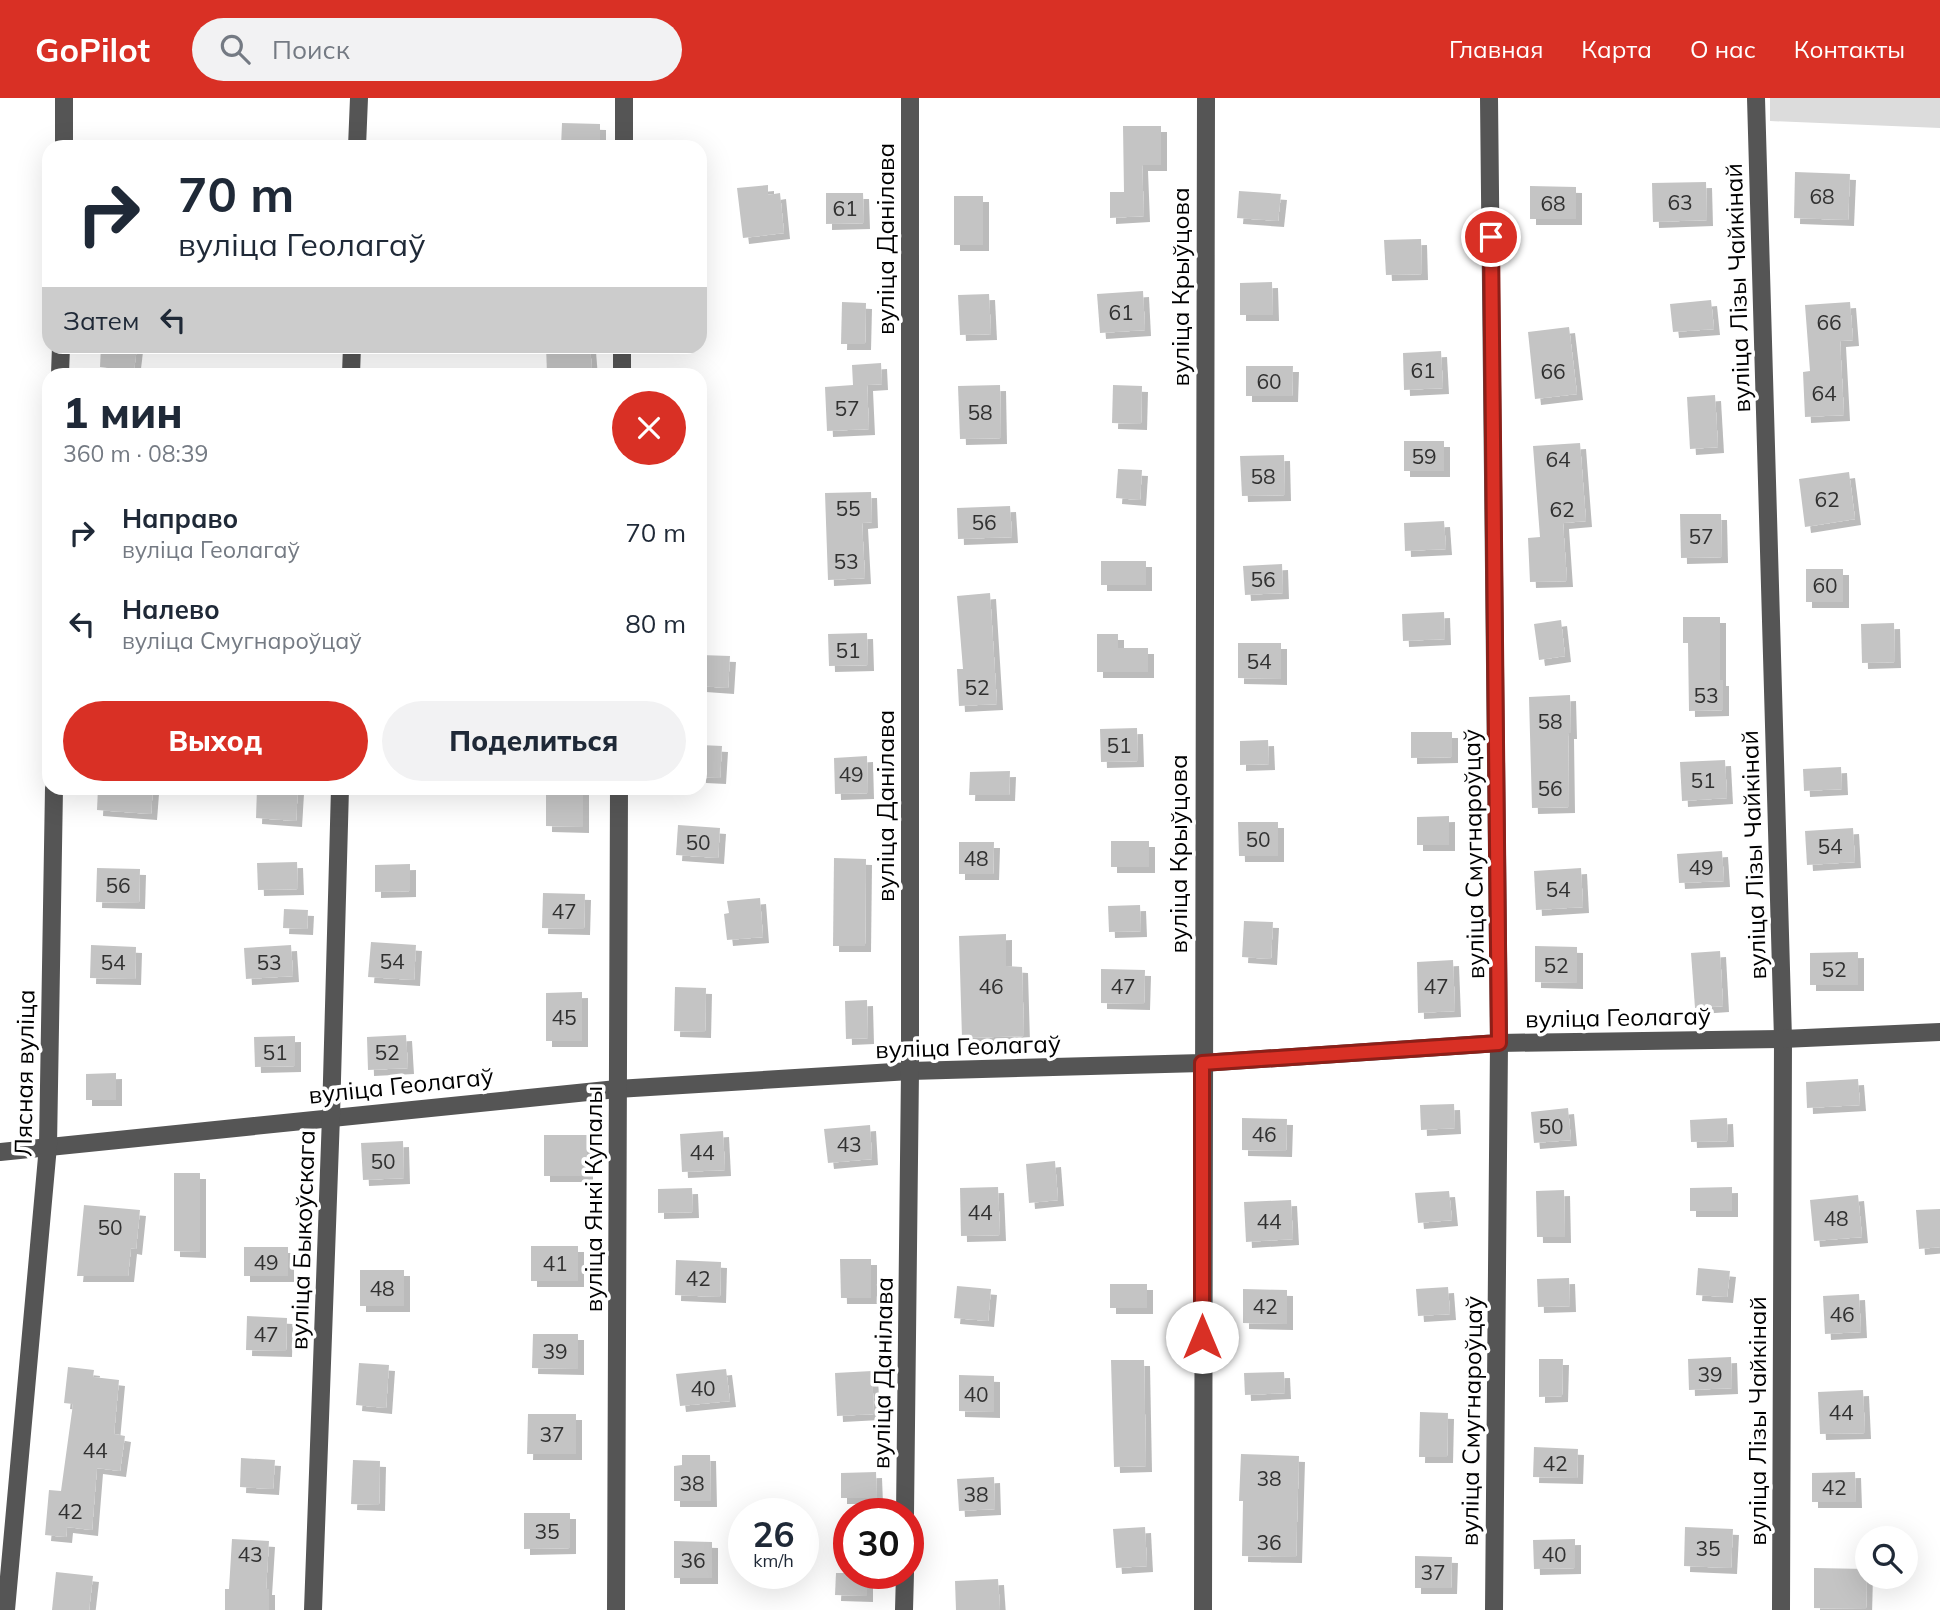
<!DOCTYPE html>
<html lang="ru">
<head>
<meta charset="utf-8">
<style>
  body { margin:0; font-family:Mulish,sans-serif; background:#f2f2f3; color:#1f2937; height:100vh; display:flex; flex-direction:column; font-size:26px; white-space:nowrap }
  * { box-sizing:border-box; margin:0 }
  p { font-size:23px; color:#747a83 }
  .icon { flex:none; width:38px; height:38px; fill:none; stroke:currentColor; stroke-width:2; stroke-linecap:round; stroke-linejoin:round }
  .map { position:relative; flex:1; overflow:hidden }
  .drawer { position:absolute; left:42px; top:270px; width:665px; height:427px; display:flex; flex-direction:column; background:#fff; border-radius:21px; box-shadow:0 7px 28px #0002 }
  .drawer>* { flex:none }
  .banner { position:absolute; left:42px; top:42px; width:665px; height:214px; border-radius:21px; box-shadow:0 7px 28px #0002; background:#fff; color:#1f2937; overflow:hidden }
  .tools { position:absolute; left:1855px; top:1428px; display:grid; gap:14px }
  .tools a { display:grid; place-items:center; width:63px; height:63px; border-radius:50%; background:#fff; box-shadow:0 7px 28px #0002; font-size:35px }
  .speed { position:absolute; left:728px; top:1400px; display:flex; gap:14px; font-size:35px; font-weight:700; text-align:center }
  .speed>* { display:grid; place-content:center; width:91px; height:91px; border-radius:50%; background:#fff; box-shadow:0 7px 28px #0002; line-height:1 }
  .speed small { font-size:18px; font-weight:400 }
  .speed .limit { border:10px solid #d22; background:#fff; color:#111 }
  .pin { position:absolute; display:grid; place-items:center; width:60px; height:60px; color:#fff; margin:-30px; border:4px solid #fff; border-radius:50%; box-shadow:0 2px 7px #0007 }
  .me { position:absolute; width:77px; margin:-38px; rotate:0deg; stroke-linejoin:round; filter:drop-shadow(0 0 5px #0008) }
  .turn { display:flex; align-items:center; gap:24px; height:147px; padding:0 21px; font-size:32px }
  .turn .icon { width:91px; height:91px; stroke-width:2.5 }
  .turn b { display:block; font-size:49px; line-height:60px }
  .then { display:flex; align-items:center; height:66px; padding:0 21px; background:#0003; gap:14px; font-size:26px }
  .round { display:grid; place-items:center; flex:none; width:74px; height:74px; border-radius:37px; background:#f2f2f3 }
  .summary { display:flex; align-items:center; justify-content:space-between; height:119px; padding:0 21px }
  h1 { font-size:42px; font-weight:800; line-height:52px }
  .action { display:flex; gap:14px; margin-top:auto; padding:14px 21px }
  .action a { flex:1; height:80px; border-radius:42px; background:#d93025; color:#fff; font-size:28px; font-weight:800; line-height:80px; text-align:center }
  .action a+a { background:#f2f2f3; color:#1f2937 }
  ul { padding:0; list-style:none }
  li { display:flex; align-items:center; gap:21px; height:91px; padding:0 21px }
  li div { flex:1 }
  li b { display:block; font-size:26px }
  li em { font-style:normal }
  header { display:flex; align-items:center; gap:42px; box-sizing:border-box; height:98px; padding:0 35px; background:#d93025; color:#fff }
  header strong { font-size:33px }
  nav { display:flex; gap:38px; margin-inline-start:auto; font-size:24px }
  .search { width:490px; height:63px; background:#f2f2f3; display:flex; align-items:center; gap:18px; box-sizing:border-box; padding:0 24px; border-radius:38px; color:#747a83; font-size:26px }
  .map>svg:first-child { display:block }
  .green { fill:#dcdcdc }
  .building { fill:#c4c4c4; filter:url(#shadow) }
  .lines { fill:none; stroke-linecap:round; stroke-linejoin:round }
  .minor { stroke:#555; stroke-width:18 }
  .route-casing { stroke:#8d1f18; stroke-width:18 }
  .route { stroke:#d93025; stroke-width:12 }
  .labels { text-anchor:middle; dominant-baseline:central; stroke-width:7; stroke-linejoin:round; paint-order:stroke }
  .number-label { font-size:21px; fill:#313131 }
  .street-label { font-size:24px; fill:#000; stroke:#fff }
</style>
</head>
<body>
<header>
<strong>GoPilot</strong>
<div class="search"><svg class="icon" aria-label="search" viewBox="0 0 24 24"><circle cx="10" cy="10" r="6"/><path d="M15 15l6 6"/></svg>Поиск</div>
<nav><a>Главная</a><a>Карта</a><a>О нас</a><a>Контакты</a></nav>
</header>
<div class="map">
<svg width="1940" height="1512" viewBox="0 0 1940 1512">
  <defs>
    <filter id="shadow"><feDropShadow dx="6" dy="6" stdDeviation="0" flood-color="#0004"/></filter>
  </defs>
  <rect width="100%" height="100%" fill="#fff"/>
  <polygon class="green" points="1770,0 1940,0 1940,30 1770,23"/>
  <g class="building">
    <polygon points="562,25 600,26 600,46 593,45 593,49 561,49"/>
    <polygon points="1123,28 1161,28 1161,67 1142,67 1144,118 1110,120 1110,94 1124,94"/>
    <polygon points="1795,74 1850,76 1848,122 1794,120"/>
    <polygon points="1706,84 1707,122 1653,124 1652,85"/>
    <polygon points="768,87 768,97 780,95 784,135 743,140 737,90"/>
    <polygon points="1530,88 1576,89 1576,121 1530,121"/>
    <polygon points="1239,93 1281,96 1278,123 1237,120"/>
    <polygon points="826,95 863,95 864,125 826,126"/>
    <rect x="954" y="98" width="29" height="49"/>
    <polygon points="1421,141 1422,176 1386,177 1384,142"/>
    <polygon points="1272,184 1273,217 1240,217 1240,185"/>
    <polygon points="1143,193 1145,232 1100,235 1097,196"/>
    <polygon points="989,196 991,236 960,237 958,197"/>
    <polygon points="1711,202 1714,231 1673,234 1670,206"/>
    <polygon points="842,204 866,205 865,246 841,246"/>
    <polygon points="1850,204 1853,242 1840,243 1844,317 1805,319 1803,274 1810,273 1805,207"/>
    <polygon points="1569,229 1577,296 1535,301 1528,234"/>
    <polygon points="101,248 137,248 134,273 100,269"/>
    <polygon points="546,248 590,248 592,273 547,275"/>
    <polygon points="1441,253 1443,290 1404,292 1403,255"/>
    <polygon points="881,265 882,286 867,287 869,331 827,333 825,289 853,287 852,267"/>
    <polygon points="1246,268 1293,268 1292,298 1246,298"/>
    <polygon points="1000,287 1001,340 960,341 958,288"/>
    <polygon points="1113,287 1142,288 1141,326 1112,325"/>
    <polygon points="1715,297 1718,349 1690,351 1687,299"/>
    <rect x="1404" y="343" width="40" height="30"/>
    <polygon points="1580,345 1586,423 1563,425 1567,483 1530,484 1528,440 1540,439 1533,348"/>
    <polygon points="1284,357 1285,397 1242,398 1240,358"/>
    <polygon points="1118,371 1142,372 1140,402 1116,400"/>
    <polygon points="1849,374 1855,421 1805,429 1799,381"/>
    <polygon points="871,394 872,424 862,425 865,480 828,482 825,395"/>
    <polygon points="1010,408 1012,439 958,441 957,410"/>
    <polygon points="1680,416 1721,416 1722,459 1681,460"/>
    <polygon points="1444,423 1446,451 1405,453 1404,425"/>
    <rect x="1101" y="463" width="45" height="24"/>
    <polygon points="1282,466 1283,495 1245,497 1243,468"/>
    <rect x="1806" y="471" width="37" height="33"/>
    <polygon points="990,495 997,606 959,608 957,571 963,571 957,498"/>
    <polygon points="1444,514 1445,541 1403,543 1402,516"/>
    <polygon points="1683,519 1720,519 1720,582 1723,582 1723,612 1689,613 1688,545 1683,545"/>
    <polygon points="1561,522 1565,558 1539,562 1534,526"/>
    <polygon points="1894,525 1895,564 1862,565 1861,526"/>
    <polygon points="867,535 868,567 829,568 828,536"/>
    <polygon points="1097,536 1118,536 1118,550 1148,550 1148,574 1097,574"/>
    <polygon points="1238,545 1281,545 1281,581 1238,580"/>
    <polygon points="700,557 730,558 728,590 700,588"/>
    <polygon points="1570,597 1571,635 1568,635 1569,709 1532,710 1529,599"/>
    <polygon points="1137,630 1138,663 1101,664 1100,631"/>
    <polygon points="1411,634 1452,634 1452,659 1411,660"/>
    <polygon points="1268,642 1269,666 1240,667 1240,643"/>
    <polygon points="700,647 722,648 720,680 700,679"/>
    <polygon points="867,658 868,695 835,696 834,660"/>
    <polygon points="1725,662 1727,700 1682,703 1680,664"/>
    <polygon points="1841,669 1842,691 1804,693 1803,671"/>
    <polygon points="1010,673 1009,697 969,697 970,674"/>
    <polygon points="98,690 153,690 151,716 97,712"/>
    <polygon points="257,690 298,690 296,723 256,720"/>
    <polygon points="546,690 583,690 583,729 546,728"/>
    <polygon points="1449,718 1449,747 1417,747 1417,719"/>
    <polygon points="1238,724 1278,724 1278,758 1239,758"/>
    <polygon points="678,727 720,730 718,760 676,757"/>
    <polygon points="1853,730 1855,764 1807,767 1805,733"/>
    <rect x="1111" y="743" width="38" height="26"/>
    <polygon points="959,744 994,744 993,776 959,776"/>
    <polygon points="1722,753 1724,783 1679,785 1677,756"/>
    <polygon points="834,760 866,761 865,848 833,848"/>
    <polygon points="297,764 298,791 258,792 257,765"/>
    <polygon points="410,766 410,793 375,794 375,767"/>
    <polygon points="97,770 140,771 139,805 96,804"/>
    <polygon points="1581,770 1583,809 1536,812 1534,773"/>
    <polygon points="543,795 585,796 584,831 542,830"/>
    <polygon points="760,800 763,839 727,842 724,816 729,815 727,803"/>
    <polygon points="1140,807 1141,833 1109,834 1108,808"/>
    <polygon points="284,811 308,812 307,831 283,830"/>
    <polygon points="1244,823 1273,824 1271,861 1242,859"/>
    <polygon points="1006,836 1006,868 1022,869 1024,938 962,940 959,838"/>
    <polygon points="371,844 416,847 414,882 368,879"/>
    <polygon points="91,847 136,849 135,881 90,880"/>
    <polygon points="291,847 293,878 246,881 244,850"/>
    <polygon points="1535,848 1577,849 1577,885 1535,884"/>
    <polygon points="1720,853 1723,908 1695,910 1691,855"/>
    <polygon points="1858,854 1858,887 1810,887 1810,855"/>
    <polygon points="1453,862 1455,913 1418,915 1417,864"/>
    <polygon points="1101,871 1145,872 1144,906 1101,905"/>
    <polygon points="675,889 706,890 705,934 674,933"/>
    <polygon points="582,894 582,943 546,943 546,895"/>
    <polygon points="867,902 868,940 846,941 845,903"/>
    <polygon points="406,937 408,970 368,972 367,939"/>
    <polygon points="295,938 295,968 255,969 254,939"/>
    <polygon points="116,975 116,1002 86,1002 86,976"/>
    <polygon points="1858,981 1860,1007 1807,1010 1806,984"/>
    <polygon points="1454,1006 1455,1030 1421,1032 1420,1007"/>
    <polygon points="1568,1010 1571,1042 1534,1045 1531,1014"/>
    <polygon points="1242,1020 1287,1021 1286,1053 1242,1052"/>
    <polygon points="1727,1020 1728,1043 1691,1044 1690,1022"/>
    <polygon points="870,1027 872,1061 828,1065 824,1031"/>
    <polygon points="723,1033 725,1072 682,1074 680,1036"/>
    <rect x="544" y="1037" width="43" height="41"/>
    <polygon points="403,1043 404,1080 363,1082 361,1045"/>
    <polygon points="1055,1063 1058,1102 1029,1105 1026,1066"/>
    <polygon points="174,1075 200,1075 200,1154 174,1153"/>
    <polygon points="998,1089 1000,1137 961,1138 960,1090"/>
    <polygon points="1732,1089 1732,1113 1690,1113 1690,1090"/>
    <polygon points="692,1090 693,1114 658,1115 658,1091"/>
    <polygon points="1564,1092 1565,1139 1537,1139 1536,1093"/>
    <polygon points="1449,1093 1452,1122 1418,1125 1415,1095"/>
    <polygon points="1858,1097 1862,1139 1814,1143 1810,1102"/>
    <polygon points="1291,1102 1293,1141 1246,1144 1244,1104"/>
    <polygon points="84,1107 140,1112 136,1151 131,1150 128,1178 77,1178"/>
    <polygon points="1940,1111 1940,1149 1919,1151 1916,1112"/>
    <rect x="531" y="1148" width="47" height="35"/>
    <rect x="244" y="1149" width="44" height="29"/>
    <polygon points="840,1161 871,1161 871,1200 841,1200"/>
    <polygon points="676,1162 721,1164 720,1199 675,1197"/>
    <polygon points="1698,1170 1730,1173 1727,1199 1696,1197"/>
    <rect x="360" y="1172" width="44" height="36"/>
    <polygon points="1569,1180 1570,1208 1538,1209 1537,1181"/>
    <rect x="1110" y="1186" width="37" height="24"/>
    <polygon points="957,1188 991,1191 988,1223 954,1220"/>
    <polygon points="1448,1189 1450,1216 1418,1218 1416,1191"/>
    <polygon points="1243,1191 1287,1192 1287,1226 1243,1225"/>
    <polygon points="1859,1196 1861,1234 1825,1236 1823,1198"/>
    <polygon points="247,1218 287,1220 286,1253 246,1252"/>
    <polygon points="533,1236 578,1236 578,1271 532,1270"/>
    <polygon points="1731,1259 1732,1290 1689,1292 1688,1261"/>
    <polygon points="1539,1261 1563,1261 1562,1298 1539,1299"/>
    <polygon points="1111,1262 1144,1262 1146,1368 1114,1369"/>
    <polygon points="359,1265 389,1267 386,1310 356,1307"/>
    <polygon points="68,1269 94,1272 93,1279 119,1282 114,1336 125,1338 120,1373 97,1370 92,1432 67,1429 66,1439 45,1437 49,1392 61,1393 73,1306 64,1305"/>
    <polygon points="726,1271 730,1303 680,1308 676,1276"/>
    <polygon points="872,1273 874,1316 837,1318 835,1275"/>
    <polygon points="1284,1274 1285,1295 1245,1297 1244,1275"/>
    <polygon points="959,1277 994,1278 994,1314 959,1313"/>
    <polygon points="1863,1292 1865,1335 1820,1336 1818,1294"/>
    <polygon points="1420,1314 1448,1315 1447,1359 1419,1359"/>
    <polygon points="528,1316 576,1316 576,1356 527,1356"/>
    <polygon points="1534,1349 1578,1351 1577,1380 1533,1379"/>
    <polygon points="1241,1356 1299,1358 1296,1459 1242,1458 1243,1403 1239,1403"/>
    <polygon points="682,1357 710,1357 711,1403 674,1403 674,1368 682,1367"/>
    <polygon points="241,1360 275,1362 273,1391 240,1389"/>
    <polygon points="353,1362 380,1363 379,1407 351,1406"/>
    <polygon points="876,1374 877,1400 841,1400 841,1375"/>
    <polygon points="1855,1374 1856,1404 1812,1404 1812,1375"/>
    <polygon points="994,1379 995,1411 959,1413 957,1381"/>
    <polygon points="524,1415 570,1415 570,1450 524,1451"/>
    <polygon points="1145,1429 1147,1468 1116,1470 1113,1431"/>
    <polygon points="1685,1429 1733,1431 1731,1470 1684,1468"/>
    <polygon points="232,1441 269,1443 266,1491 269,1491 269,1512 225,1512 225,1491 229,1491"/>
    <polygon points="1575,1441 1575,1470 1534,1471 1533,1442"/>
    <polygon points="674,1443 712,1444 712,1480 674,1480"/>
    <polygon points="1415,1458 1452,1459 1451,1490 1415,1490"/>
    <polygon points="1814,1470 1867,1471 1866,1511 1814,1510"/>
    <polygon points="56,1474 93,1478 89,1512 52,1512"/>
    <polygon points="836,1475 867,1475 867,1498 835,1497"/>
    <polygon points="998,1481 1000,1512 956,1512 955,1483"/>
  </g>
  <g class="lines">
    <g class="minor">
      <polyline points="1489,0 1499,945 1494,1512"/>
      <polyline points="1756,0 1783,941 1781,1512"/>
      <polyline points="64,49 64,0"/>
      <polyline points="357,49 359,0"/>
      <polyline points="624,49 624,0"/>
      <polyline points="60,276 61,248"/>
      <polyline points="351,276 352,248"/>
      <polyline points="622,276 622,248"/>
      <polyline points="0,1054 617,991 910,973 1202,965 1499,945 1783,941 1940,934"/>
      <polyline points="905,1416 910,973 910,0"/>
      <polyline points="6,1512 48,1048 54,690"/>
      <polyline points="313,1512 331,1018 340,690"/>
      <polyline points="616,1512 619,690"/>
      <polyline points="904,1512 905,1475"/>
      <polyline points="1203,1512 1206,0"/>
    </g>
  </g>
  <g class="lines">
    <defs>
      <polyline id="route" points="1202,1239 1202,965 1499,945 1491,139"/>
    </defs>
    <use href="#route" class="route-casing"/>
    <use href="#route" class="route"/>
  </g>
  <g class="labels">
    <g class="number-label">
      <text x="1822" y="98">68</text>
      <text x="1680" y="104">63</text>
      <text x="1553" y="105">68</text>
      <text x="845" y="110">61</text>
      <text x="1121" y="214">61</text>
      <text x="1829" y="224">66</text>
      <text x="1423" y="272">61</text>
      <text x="1553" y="273">66</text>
      <text x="1269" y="283">60</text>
      <text x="1824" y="295">64</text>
      <text x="847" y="310">57</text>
      <text x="980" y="314">58</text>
      <text x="1424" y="358">59</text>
      <text x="1558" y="361">64</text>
      <text x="1263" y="378">58</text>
      <text x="1827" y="401">62</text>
      <text x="848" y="410">55</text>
      <text x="1562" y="411">62</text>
      <text x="984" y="424">56</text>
      <text x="1701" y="438">57</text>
      <text x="846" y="463">53</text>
      <text x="1263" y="481">56</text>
      <text x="1825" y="487">60</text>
      <text x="848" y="552">51</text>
      <text x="1259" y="563">54</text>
      <text x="977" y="589">52</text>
      <text x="1706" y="597">53</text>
      <text x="1550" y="623">58</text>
      <text x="1119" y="647">51</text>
      <text x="851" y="676">49</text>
      <text x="1703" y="682">51</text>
      <text x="1550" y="690">56</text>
      <text x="1258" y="741">50</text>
      <text x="698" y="744">50</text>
      <text x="1830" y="748">54</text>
      <text x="976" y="760">48</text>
      <text x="1701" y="769">49</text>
      <text x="118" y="787">56</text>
      <text x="1558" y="791">54</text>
      <text x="564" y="813">47</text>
      <text x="392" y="863">54</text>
      <text x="113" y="864">54</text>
      <text x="269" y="864">53</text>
      <text x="1556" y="867">52</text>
      <text x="1834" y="871">52</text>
      <text x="991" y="888">46</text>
      <text x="1123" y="888">47</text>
      <text x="1436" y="888">47</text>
      <text x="564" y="919">45</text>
      <text x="275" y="954">51</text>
      <text x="387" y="954">52</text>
      <text x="1551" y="1028">50</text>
      <text x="1264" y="1036">46</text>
      <text x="849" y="1046">43</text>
      <text x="702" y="1054">44</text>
      <text x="383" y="1063">50</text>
      <text x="980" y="1114">44</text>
      <text x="1836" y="1120">48</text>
      <text x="1269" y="1123">44</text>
      <text x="110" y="1129">50</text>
      <text x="266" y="1164">49</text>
      <text x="555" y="1165">41</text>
      <text x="698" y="1180">42</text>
      <text x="382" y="1190">48</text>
      <text x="1265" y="1208">42</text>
      <text x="1842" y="1216">46</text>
      <text x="266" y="1236">47</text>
      <text x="555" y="1253">39</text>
      <text x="1710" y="1276">39</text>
      <text x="703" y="1290">40</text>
      <text x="976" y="1296">40</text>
      <text x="1841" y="1314">44</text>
      <text x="552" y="1336">37</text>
      <text x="95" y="1352">44</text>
      <text x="1555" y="1365">42</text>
      <text x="1269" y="1380">38</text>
      <text x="692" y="1385">38</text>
      <text x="1834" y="1389">42</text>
      <text x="976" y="1396">38</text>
      <text x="70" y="1413">42</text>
      <text x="547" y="1433">35</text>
      <text x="1269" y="1444">36</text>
      <text x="1708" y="1450">35</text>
      <text x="250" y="1456">43</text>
      <text x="1554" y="1456">40</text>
      <text x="693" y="1462">36</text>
      <text x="1433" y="1474">37</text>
    </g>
    <g class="street-label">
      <text transform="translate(885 141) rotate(-90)">вуліца Данілава</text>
      <text transform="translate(1180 189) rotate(-90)">вуліца Крыўцова</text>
      <text transform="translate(1737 190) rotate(-92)">вуліца Лізы Чайкінай</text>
      <text transform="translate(885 708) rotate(-90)">вуліца Данілава</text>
      <text transform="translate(1178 756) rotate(-90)">вуліца Крыўцова</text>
      <text transform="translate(1473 756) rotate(-91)">вуліца Смугнароўцаў</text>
      <text transform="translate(1753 757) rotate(-92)">вуліца Лізы Чайкінай</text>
      <text transform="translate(1618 919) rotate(-1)">вуліца Геолагаў</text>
      <text transform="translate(968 948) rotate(-2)">вуліца Геолагаў</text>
      <text transform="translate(24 975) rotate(-89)">Лясная вуліца</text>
      <text transform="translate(401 987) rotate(-6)">вуліца Геолагаў</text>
      <text transform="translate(593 1101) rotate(-90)">вуліца Янкі Купалы</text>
      <text transform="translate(302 1142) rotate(-88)">вуліца Быкоўскага</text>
      <text transform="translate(882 1275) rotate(-89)">вуліца Данілава</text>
      <text transform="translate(1471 1323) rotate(-89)">вуліца Смугнароўцаў</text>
      <text transform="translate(1757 1323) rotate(-90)">вуліца Лізы Чайкінай</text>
    </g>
  </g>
</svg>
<div class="tools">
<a><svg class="icon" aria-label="search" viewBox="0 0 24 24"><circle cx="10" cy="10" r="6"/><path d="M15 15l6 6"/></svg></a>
</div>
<div class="speed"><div>26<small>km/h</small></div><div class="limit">30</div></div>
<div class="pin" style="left:1491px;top:139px;background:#d93025"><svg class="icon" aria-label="arrive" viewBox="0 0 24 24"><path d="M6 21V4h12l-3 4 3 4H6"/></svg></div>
<svg class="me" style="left:1202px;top:1239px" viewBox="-20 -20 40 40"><circle r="19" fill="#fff"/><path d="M0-13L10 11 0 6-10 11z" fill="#d93025"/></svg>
<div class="banner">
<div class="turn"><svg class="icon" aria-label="right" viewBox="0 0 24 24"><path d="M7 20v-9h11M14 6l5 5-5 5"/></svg><div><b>70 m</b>вуліца Геолагаў</div></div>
<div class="then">Затем<svg class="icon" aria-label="left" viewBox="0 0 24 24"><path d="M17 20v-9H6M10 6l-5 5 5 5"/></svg></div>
</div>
<section class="drawer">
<div class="summary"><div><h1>1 мин</h1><p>360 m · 08:39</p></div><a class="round" style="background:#d93025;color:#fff"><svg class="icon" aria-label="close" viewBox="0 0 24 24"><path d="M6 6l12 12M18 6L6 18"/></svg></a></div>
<ul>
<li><svg class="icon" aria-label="right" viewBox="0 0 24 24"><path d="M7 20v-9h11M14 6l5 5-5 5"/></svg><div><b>Направо</b><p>вуліца Геолагаў</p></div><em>70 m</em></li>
<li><svg class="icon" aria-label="left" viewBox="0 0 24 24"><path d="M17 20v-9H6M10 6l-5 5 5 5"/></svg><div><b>Налево</b><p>вуліца Смугнароўцаў</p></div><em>80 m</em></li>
</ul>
<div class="action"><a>Выход</a><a>Поделиться</a></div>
</section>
</div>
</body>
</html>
